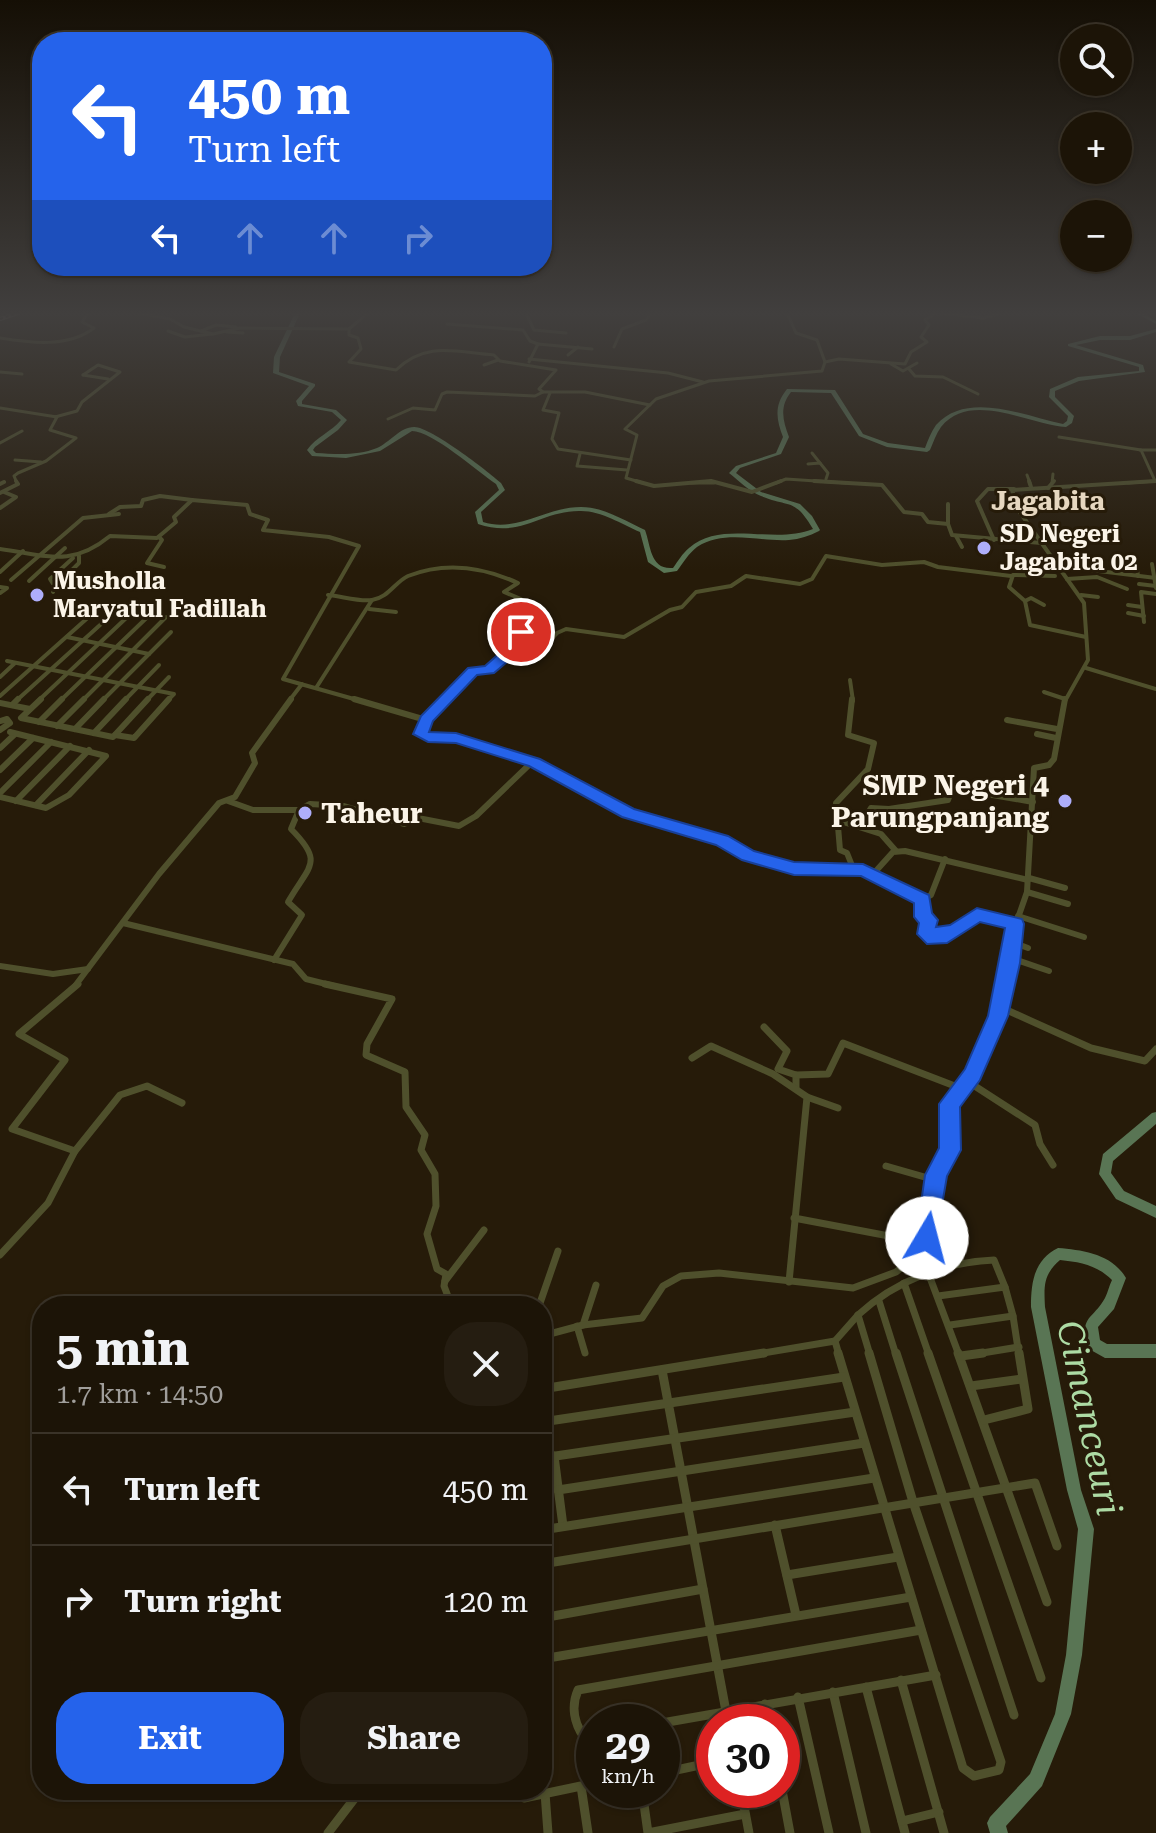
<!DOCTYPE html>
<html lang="en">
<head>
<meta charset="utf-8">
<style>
  body { margin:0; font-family:"Roboto Serif",serif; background:#251d11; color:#f1f3f6; height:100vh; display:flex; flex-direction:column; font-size:30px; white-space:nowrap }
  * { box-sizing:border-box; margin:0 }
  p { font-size:26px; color:#a09e9b }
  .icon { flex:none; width:44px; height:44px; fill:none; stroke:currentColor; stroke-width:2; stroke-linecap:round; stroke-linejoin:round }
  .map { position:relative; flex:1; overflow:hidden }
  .panel { position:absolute; left:32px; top:1296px; width:520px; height:504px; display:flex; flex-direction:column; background:#1c1407; border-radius:32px; box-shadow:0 2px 6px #0004,0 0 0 2px #3a3328 }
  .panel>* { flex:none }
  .banner { position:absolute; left:32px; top:32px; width:520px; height:244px; border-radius:32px; box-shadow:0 2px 6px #0004,0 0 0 2px #3a3328; background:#2563eb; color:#fff; overflow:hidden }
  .controls { position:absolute; left:1060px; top:24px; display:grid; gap:16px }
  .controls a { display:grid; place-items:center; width:72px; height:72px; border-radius:50%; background:#1c1407; box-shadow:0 2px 6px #0004,0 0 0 2px #3a3328; font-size:40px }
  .speed { position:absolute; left:576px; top:1704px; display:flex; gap:16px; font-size:40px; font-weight:700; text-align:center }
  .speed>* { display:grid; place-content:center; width:104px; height:104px; border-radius:50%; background:#1c1407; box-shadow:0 2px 6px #0004,0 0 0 2px #3a3328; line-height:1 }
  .speed small { font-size:20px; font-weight:400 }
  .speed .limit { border:12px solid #d22; background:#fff; color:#111 }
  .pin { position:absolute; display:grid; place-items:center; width:68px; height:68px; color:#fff; margin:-34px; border:4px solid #fff; border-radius:50%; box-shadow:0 2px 8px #0007 }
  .me { position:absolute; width:88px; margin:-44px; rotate:8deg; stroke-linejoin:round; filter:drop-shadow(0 0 6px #0008) }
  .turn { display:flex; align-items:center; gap:28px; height:168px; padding:0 24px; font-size:36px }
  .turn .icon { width:104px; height:104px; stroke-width:2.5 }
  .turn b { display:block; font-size:56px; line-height:68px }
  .lanes { display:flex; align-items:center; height:76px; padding:0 24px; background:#0003; justify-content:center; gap:40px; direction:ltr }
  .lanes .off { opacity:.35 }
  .round { display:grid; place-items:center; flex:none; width:84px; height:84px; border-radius:32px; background:#251d11 }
  .summary { display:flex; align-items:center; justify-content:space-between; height:136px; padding:0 24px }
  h1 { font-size:48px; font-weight:700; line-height:60px }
  .primary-button { display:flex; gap:16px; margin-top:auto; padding:16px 24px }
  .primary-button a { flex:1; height:92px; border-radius:32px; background:#2563eb; color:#fff; font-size:32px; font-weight:700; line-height:92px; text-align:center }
  .primary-button a+a { background:#251d11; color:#f1f3f6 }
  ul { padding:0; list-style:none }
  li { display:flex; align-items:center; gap:24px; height:112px; padding:0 24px; border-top:2px solid #3a3328 }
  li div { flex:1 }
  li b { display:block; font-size:30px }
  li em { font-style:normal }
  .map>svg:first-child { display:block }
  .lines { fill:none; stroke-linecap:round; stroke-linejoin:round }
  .river { fill:#597554; fill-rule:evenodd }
  .minor-far4 { stroke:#4f502c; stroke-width:3 }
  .minor-far3 { stroke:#4f502c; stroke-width:4 }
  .minor-far2 { stroke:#4f502c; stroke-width:6 }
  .minor-far1 { stroke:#4f502c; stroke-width:7 }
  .minor { stroke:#4f502c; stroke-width:9 }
  .rail-casing { stroke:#aca395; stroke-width:4 }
  .rail { stroke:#261b09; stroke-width:2; stroke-dasharray:3; stroke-linecap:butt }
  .route { fill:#2563eb; stroke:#184099; stroke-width:2 }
  .poi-dot { fill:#aeaefa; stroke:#261b09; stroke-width:3 }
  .labels { text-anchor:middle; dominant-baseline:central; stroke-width:6; stroke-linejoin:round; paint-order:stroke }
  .far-poi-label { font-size:24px; font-weight:bold; fill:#fbf4e8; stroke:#261b09; text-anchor:start }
  .far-quarter-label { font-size:26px; font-weight:bold; fill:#e6d7c0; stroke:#261b09 }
  .poi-label { font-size:28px; font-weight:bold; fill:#fbf4e8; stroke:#261b09; text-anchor:end }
  .near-water-label { font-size:36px; font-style:italic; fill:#addba4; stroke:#261b09 }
</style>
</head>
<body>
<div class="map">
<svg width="1156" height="1833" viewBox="0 0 1156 1833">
  <rect width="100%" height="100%" fill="#261b09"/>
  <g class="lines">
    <g class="river">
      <path d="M295 313H300L280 357 279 372 315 384V386L302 401V404L336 410 347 420 338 430 315 447 313 450 316 453C335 454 358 456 377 448 389 443 400 427 414 427 429 426 488 471 501 483L505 490 481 512 483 522C517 533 546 507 581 507 604 507 625 521 645 530 651 546 650 570 673 568 678 561 682 554 689 548 721 519 774 545 813 529 794 497 790 508 761 496 749 491 739 481 729 473L736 466 776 453 783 437C776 419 774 405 787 389L835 390 863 434 888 443 925 448C928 440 931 432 936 425 967 390 1025 416 1063 424L1067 421 1068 416 1049 397 1050 389 1078 377 1139 371V367L1068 346V344L1100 336H1130L1156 329V332L1130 340H1100L1076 345 1143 365 1145 372 1079 381 1055 391V397L1074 416 1072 423 1066 427C1029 425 971 390 941 427 936 434 933 443 930 450L927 452 887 447 859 436 831 393 791 392C779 407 783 421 789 437L781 454 740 468 736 473 761 492 800 504 812 516 820 530 819 531C809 536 800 539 789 540 759 542 725 529 697 547 689 553 683 563 677 571L664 573 648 562 640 532C621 524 602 511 581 511 541 510 522 539 478 524L475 512 499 490 496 484C477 471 432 431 412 431L380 451 346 458 312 456 307 450C316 437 331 432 341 420L332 412 298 406 296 401 309 386 273 373 274 357Z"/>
      <polygon points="1136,313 1142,313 1156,321 1156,324"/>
      <polygon points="1156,1112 1156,1124 1113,1161 1111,1173 1124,1191 1156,1206 1156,1218 1116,1199 1099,1174 1103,1154 1152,1113"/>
      <path d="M1058 1248C1083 1250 1112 1254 1126 1278L1114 1309 1098 1327 1100 1340 1107 1344H1156V1358H1105L1089 1349C1078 1316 1092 1321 1105 1298 1108 1292 1109 1286 1112 1280 1097 1265 1080 1262 1060 1260 1043 1275 1044 1286 1045 1307L1081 1490 1094 1529 1082 1655 1071 1714 1042 1786 1006 1826 1008 1833H990L987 1823 990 1817 1030 1774 1055 1714 1066 1655 1078 1529 1067 1490 1031 1307C1031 1282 1034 1260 1058 1248Z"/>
    </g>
    <g class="minor-far4">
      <path d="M139 313 170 319 184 327 213 334 240 328 349 329V335L358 338 361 349 349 362 396 370C426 341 455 352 494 355L500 361 556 370 539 389 543 392H585L650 405"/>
      <polyline points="526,313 534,330 566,333"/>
      <polyline points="941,313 983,318 998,314"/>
      <polyline points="0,319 20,313"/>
      <polyline points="447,324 523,330 530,341 538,344"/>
      <polyline points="349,329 368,313"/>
      <polyline points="168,331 185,337 212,334"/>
      <polyline points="201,331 216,325 236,327"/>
      <polyline points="227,332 243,333"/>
      <path d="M0 338C31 343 68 348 94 328L82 322 88 313"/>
      <polyline points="614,347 622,329 646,320 651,313"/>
      <polyline points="568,355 578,347"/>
      <polyline points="529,359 668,373 703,382"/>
      <polyline points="529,362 538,344 592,349"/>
      <polyline points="825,362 839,359 905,364 911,352 927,342 921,337 929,325 925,320 935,313"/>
      <polyline points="891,364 903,371 917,363"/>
      <polyline points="484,365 498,360"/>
      <polyline points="909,369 915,376 943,377 978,394"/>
      <polyline points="0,372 22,374"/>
      <polyline points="83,375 108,379"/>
      <polyline points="550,393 543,410 559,413 552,439 558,449 631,460"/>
      <polyline points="0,408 57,417 50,430 76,438 46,461 18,473 14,476 17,483"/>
      <polyline points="55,417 77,411 82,402 120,372 98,365 83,375"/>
      <polyline points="388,419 413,408 435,410 442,394 447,392 535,396 543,392"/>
      <polyline points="1059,437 1141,450 1155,481"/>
      <polyline points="0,443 22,431"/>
      <polyline points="1140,450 1156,450"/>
      <polyline points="812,453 820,463"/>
      <polyline points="580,454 577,466 627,470"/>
      <polyline points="15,460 41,462"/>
      <polyline points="808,464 820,463 828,473 826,479"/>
      <polyline points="1027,475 1030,483"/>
      <polyline points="643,483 626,478 637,435 625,429 656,399 709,381 822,371 825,362 817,340 796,333 787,313"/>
      <polyline points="691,483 714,483"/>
      <polyline points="776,483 786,479 846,483"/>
      <polyline points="1052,483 1053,474"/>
      <polyline points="1128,483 1156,481"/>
    </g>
    <g class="minor-far3">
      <polyline points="636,481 654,486 711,481 752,492 781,481"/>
      <polyline points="814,481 882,485 904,512 922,514 928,522 948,524 952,535 1041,543"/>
      <polyline points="1029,481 1031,487"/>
      <polyline points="0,484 4,482"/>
      <polyline points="1048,488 1054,481"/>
      <polyline points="0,493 18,484 16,481"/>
      <polyline points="948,504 948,524"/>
      <polyline points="0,508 16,497 4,492"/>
      <polyline points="109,514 120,507 141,506 143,500 160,496 192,500"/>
      <polyline points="956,536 962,547"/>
      <polyline points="159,537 162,540 147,563 164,567"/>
      <polyline points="994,540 977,501 988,489 1014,489"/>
      <path d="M0 549C46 555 71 568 110 536L157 538 176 522 174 517 192 500 247 505 250 514 268 520 263 530 329 537 359 546 283 679 361 701"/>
      <polyline points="1136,562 1138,576"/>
      <polyline points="1152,564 1156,588"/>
      <polyline points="1058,566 1156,578"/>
      <polyline points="0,572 23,551"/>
      <polyline points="1055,576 1013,575 1009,587 1025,601 1030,625 1086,637"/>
      <polyline points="1067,579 1097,577 1127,589"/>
      <polyline points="11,580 83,518 119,514"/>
      <polyline points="29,581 65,548"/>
      <polyline points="1139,584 1156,586"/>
      <polyline points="0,587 7,588 0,593"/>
      <polyline points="55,587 79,563 79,556"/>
      <polyline points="53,592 55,587 50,579 73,558"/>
      <path d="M328 595C341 596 359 602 372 600 388 598 395 582 408 576 446 561 483 567 518 583L504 592 521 599 512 620 521 632 508 654"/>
      <polyline points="1081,595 1098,597"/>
      <polyline points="1025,601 1031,598 1044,605"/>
      <polyline points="1128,605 1142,607"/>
      <polyline points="369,609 396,612"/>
      <polyline points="1128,613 1144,616"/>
      <polyline points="1144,622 1141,592 1156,594"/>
      <polyline points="67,637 149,654"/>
      <polyline points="7,661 174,694 167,701"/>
      <polyline points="1086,668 1156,689"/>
      <polyline points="0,677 15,663"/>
      <polyline points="850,680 853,701"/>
      <polyline points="316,688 372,600"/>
      <polyline points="1044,692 1065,699"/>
      <polyline points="0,696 101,606"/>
      <polyline points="16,701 121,606 161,604 60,701"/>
      <polyline points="38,701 140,605"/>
      <polyline points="82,701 166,617"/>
      <polyline points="102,701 171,632"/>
      <polyline points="124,701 159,665"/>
      <polyline points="146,701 169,677"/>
      <polyline points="289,701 302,684"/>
      <polyline points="444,701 473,671 489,670 508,654 535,656 557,633 566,629 624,637 670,610 682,607 696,592 731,586 746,576 800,584 812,579 826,556 882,565 924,562 938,567 1011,576"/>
      <polyline points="1065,701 1088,660 1084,603 1019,511 1012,490 1156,481"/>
    </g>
    <g class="minor-far2">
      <polyline points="41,699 21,718 113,737 148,699"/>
      <polyline points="354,699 426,720 420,729 426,737 456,738 534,763 628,813 722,840 748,855 794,868 875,872 893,852 905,851 1028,880"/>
      <polyline points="852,699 848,735 874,743 868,769 836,803 840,850 847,853 853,868"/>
      <polyline points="0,703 30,709"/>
      <polyline points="12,705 18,699"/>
      <polyline points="426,720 446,699"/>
      <polyline points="1007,720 1057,729"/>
      <polyline points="0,721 7,719 10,723 0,730"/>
      <polyline points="39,722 62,699"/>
      <polyline points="57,726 84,699"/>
      <polyline points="75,729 104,699"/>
      <polyline points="94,733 126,699"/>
      <polyline points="1037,734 1056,738"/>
      <polyline points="115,735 134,738 169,699"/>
      <polyline points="0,748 15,734"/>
      <polyline points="0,770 33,738"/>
      <polyline points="0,793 51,742"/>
      <polyline points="0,797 46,808 69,795 106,756 10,732"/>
      <polyline points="16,801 70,746"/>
      <polyline points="228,801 253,810 299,810 310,804 344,806 404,824 418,818 459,826 476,816 531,763"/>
      <polyline points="36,805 89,750"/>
      <polyline points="836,813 865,818 871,808 889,809 948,800 952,788 1033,802"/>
      <polyline points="840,821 881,834 896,851"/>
      <polyline points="868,873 923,899 931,895 945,859"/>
      <polyline points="1029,878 1065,888"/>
      <polyline points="1027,892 1068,904"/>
      <polyline points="923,899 923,917 929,920 926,934 940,938 943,931 953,933 977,914 1015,924"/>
      <polyline points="1018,916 1084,937"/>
      <polyline points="123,923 293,964 306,979 334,986"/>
      <polyline points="1012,942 1028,948"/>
      <polyline points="1011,958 1049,971"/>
      <path d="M274 960 302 915 288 902C309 865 325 863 291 829L299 810"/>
      <polyline points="0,966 53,974 88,969"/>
      <polyline points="75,986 159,874 219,803 235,797 255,763 252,753 291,699"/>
      <polyline points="1005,986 1012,935 1027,892 1034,768 1049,765 1054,759 1065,699"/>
    </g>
    <g class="minor-far1">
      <polyline points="325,984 392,999 367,1044 366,1055 405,1072 406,1107 425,1135 421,1150 435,1174 436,1206 427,1234 437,1269 446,1274 444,1286 449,1299 471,1306"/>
      <polyline points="1000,1007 1091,1048 1145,1061 1156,1049"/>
      <polyline points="764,1027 787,1051 778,1069 796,1075 796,1088"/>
      <polyline points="692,1058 711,1046 773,1074 807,1097 789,1282"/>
      <polyline points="796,1075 828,1074 843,1043 960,1088"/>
      <polyline points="967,1081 1035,1125 1040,1144 1053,1165"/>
      <polyline points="807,1097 838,1108"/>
      <polyline points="75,1151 120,1095 147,1086 182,1103"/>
      <polyline points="886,1166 935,1180"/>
      <polyline points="794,1218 889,1236"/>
      <polyline points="0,1255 48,1203 75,1151 12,1129 65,1060 19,1034 78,984"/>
      <polyline points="929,1275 959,1355"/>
      <polyline points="445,1281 484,1230"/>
      <polyline points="904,1283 929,1355"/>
      <polyline points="938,1296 1005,1287 1013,1316"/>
      <polyline points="879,1301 896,1355"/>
      <polyline points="539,1306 558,1251"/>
      <polyline points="858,1315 870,1355"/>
      <path d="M858 1315C895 1281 944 1262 994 1260L1005 1287"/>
      <polyline points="583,1325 596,1285"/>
      <polyline points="950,1325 1013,1316 1019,1355"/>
      <polyline points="577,1326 585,1353"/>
      <polyline points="542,1336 583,1325 642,1318 663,1286 681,1276 719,1273 853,1288 896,1272 922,1251 929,1230 936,1175 950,1150 950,1104 973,1074 998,1016 1006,984"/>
      <polyline points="752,1355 835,1341"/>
      <polyline points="839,1355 835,1341 858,1315"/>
      <polyline points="970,1355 1019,1347"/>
    </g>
    <g class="minor">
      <polyline points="838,1353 963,1768 974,1776 999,1770 1001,1762 913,1502 869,1353"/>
      <polyline points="896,1353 1014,1715"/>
      <polyline points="928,1353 1041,1678"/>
      <polyline points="958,1353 1047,1602"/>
      <polyline points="961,1356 983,1353"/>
      <polyline points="662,1370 728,1722"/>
      <polyline points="971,1386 1022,1379"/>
      <polyline points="542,1389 764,1353"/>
      <polyline points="984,1420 1028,1409 1019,1353"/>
      <polyline points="542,1422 844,1377"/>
      <polyline points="554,1456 563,1526"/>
      <polyline points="542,1458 855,1412"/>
      <polyline points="558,1490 864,1443"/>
      <polyline points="775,1525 796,1615"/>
      <polyline points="542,1530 874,1478"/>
      <polyline points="542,1564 1035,1483 1057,1546"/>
      <polyline points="787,1575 898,1557"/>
      <polyline points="542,1618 703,1589"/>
      <polyline points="542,1659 911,1597"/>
      <polyline points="901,1680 944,1833"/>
      <polyline points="866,1687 905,1833"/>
      <polyline points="833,1692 866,1833"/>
      <polyline points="798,1697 829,1833"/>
      <polyline points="765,1704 768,1722"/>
      <polyline points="662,1723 936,1675"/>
      <path d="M594 1736 584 1737C574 1723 571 1706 578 1690L921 1630"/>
      <polyline points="662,1773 714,1762"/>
      <polyline points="642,1790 648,1833 745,1814"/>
      <polyline points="741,1790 749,1833"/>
      <polyline points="782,1790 790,1833"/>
      <polyline points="545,1793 548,1833"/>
      <polyline points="524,1798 581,1786 588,1833"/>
      <polyline points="902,1821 939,1812"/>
      <polyline points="328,1833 361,1790"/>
    </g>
    <defs>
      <polyline id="rail" points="0,319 18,313"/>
    </defs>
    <use href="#rail" class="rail-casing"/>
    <use href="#rail" class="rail"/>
  </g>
  <linearGradient id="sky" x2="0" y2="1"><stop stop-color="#150f05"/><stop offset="0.55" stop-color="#413f3e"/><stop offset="1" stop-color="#413f3e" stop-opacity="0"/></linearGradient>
  <rect width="1156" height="570" fill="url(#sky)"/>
  <polygon class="route" points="516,629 528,632 513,657 494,673 477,675 433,721 429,732 456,733 540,759 634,809 728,836 754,851 794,862 863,864 929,895 932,913 938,920 936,927 950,925 977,908 1022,919 1024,924 1020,963 1008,1016 980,1080 960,1107 961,1150 947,1176 935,1246 927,1249 919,1246 916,1238 925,1175 939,1148 939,1104 965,1069 988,1016 1005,928 980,922 947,943 927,944 917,934 919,923 914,917 914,903 861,876 794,875 742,860 716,845 622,817 529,766 456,743 428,742 413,734 421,716 468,668 485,666 502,651"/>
  <g class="poi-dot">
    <circle cx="984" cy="548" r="8"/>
    <circle cx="37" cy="595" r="8"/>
    <circle cx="1065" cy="801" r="8"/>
    <circle cx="305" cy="813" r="8"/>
  </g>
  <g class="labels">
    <g class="far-poi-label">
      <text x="1000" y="534">SD Negeri<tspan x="1000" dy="28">Jagabita 02</tspan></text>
      <text x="53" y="581">Musholla<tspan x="53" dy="28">Maryatul Fadillah</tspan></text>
    </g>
    <g class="far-quarter-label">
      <text x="1048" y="501">Jagabita</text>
    </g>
    <g class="poi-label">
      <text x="1049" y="785">SMP Negeri 4<tspan x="1049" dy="32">Parungpanjang</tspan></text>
      <text x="321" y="813" text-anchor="start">Taheur</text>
    </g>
    <g class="near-water-label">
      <text transform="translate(1089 1418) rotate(78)">Cimanceuri</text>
    </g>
  </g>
</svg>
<div class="controls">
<a><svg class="icon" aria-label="search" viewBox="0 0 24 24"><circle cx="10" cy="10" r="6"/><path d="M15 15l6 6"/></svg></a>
<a>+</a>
<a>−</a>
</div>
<div class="speed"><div>29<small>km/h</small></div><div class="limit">30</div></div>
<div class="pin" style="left:521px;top:632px;background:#d93025"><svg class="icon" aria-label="arrive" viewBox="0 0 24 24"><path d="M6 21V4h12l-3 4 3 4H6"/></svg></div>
<svg class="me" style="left:927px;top:1238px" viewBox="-20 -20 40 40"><circle r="19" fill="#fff"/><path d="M0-13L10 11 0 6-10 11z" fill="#2563eb"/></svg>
<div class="banner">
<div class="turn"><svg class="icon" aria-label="left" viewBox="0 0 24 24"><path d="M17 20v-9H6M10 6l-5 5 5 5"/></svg><div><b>450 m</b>Turn left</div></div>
<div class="lanes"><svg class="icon" aria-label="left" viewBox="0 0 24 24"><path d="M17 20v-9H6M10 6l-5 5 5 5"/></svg><svg class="icon off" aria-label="ahead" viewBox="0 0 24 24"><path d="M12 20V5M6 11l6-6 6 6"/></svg><svg class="icon off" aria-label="ahead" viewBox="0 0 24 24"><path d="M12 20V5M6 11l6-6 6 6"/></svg><svg class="icon off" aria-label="right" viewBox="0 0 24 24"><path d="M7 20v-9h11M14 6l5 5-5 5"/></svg></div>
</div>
<section class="panel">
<div class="summary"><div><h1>5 min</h1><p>1.7 km · 14:50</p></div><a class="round"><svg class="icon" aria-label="close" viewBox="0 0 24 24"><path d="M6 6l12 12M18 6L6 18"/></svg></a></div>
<ul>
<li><svg class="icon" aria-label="left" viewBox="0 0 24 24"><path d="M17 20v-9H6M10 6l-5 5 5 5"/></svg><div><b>Turn left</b></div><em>450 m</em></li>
<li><svg class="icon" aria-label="right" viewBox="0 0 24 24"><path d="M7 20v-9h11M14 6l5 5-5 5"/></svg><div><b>Turn right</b></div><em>120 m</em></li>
</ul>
<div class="primary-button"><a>Exit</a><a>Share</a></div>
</section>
</div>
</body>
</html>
